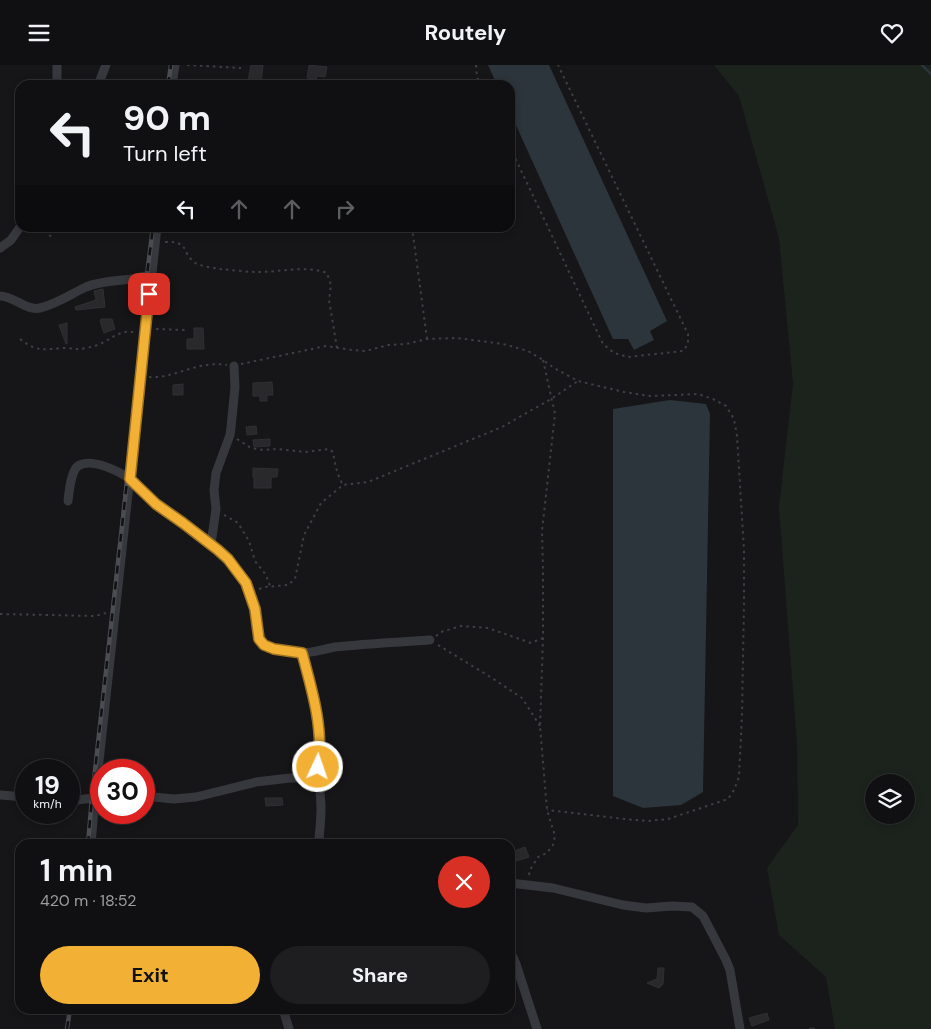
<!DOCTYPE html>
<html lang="en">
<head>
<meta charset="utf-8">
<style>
  body { margin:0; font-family:"DM Sans",sans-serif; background:#1e1e20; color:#f1f3f6; height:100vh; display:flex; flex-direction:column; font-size:19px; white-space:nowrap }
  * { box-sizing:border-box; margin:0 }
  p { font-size:16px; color:#9c9d9f }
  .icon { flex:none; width:28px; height:28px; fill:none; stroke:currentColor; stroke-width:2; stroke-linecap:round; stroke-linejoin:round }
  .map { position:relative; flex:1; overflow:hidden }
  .details { position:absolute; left:15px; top:774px; width:500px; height:175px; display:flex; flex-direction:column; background:#101012; border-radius:15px; box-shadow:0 2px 8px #0003,0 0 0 1px #303032 }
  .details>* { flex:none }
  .guide { position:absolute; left:15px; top:15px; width:500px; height:152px; border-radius:15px; box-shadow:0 2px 8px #0003,0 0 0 1px #303032; background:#101012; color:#f1f3f6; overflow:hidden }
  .controls { position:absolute; left:865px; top:709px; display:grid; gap:10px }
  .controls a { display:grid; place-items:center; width:50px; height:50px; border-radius:50%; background:#101012; box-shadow:0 2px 8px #0003,0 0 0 1px #303032; font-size:25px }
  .speed { position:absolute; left:15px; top:694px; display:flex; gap:10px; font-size:25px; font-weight:700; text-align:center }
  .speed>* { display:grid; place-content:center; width:65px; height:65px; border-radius:50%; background:#101012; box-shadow:0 2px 8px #0003,0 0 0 1px #303032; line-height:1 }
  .speed small { font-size:12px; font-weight:400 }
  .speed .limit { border:8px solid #d22; background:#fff; color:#111 }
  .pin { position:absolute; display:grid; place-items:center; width:42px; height:42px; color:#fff; margin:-21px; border-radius:10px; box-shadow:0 2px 8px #0006 }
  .me { position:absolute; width:55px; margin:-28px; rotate:3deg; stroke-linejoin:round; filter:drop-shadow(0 0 4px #0008) }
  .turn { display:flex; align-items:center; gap:18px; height:105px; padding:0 25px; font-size:22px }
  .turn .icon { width:65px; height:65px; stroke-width:2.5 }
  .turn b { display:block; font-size:35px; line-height:42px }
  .lanes { display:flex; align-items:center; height:48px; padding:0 25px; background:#0003; justify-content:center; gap:25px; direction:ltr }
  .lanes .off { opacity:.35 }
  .round { display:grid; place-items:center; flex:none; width:52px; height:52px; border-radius:26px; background:#1e1e20 }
  .overview { display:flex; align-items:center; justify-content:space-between; height:85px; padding:0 25px }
  h1 { font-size:30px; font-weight:700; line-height:38px }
  .primary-button { display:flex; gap:10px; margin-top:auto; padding:10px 25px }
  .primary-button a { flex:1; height:58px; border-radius:30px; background:#f2b134; color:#111; font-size:20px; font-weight:700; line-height:58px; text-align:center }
  .primary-button a+a { background:#1e1e20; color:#f1f3f6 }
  header { display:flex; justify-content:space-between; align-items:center; height:65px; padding:0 25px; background:#101012; font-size:22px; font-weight:700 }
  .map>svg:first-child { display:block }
  .green { fill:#1c231d; fill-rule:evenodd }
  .water { fill:#2c353c }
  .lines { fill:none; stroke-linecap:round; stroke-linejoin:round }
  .stream { stroke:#2c353c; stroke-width:2.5 }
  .building { fill:#29292c; stroke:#303034 }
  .path { stroke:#3d3f44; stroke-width:2; stroke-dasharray:2.5 4; stroke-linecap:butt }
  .minor { stroke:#37383d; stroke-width:9 }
  .rail-casing { stroke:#4a4c52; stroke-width:4.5 }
  .rail { stroke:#111113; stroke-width:2.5; stroke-dasharray:8; stroke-linecap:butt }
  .route-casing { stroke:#9d7322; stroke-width:12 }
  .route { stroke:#f2b134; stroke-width:9 }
</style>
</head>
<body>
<header><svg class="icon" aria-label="menu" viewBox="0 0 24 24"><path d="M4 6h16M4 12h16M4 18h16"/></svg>Routely<svg class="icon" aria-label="heart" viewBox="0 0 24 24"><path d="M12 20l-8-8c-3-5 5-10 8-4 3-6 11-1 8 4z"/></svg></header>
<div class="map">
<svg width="931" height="964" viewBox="0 0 931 964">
  <rect width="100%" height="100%" fill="#161618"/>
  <path class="green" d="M714 0H931V964H835L826 912 779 870 767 803 798 760 797 679 779 442 793 318 779 173 739 31ZM874 718H906V750H874Z"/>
  <g class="water">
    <polygon points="488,0 549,0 667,256 650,266 654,275 634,285 628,274 613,274 510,47 510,20 497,20"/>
    <polygon points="670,335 706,339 710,349 703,727 681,740 643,743 613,731 613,344"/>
  </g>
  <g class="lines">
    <g class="stream">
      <polyline points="922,0 931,9"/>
      <polyline points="810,964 814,964"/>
    </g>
  </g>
  <g class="building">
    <polygon points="251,0 263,0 261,18 248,16"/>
    <polygon points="309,0 327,2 325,12 317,11 316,14 307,13"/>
    <polygon points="103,224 105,242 76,245 75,242 96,235 94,226"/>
    <polygon points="101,254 112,254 115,264 104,268 100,256"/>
    <polygon points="67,258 67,279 66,279 59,260"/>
    <polygon points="194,263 203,263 204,284 187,284 187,274 194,274"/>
    <polygon points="272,317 273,330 267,330 267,336 260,336 260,331 253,331 253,318"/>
    <polygon points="183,319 183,330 173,330 173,320"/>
    <polygon points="256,361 257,369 247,370 246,362"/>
    <polygon points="270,374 270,381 254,382 253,375"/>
    <polygon points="253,403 278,404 277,412 271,412 271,423 254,423 254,412 253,412"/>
    <polygon points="265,733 282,733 283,740 266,741"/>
    <polygon points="525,782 529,792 516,796 512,787"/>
    <polygon points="658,903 664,903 663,919 659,923 647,918 657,914"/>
    <polygon points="767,948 769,955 752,961 749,953"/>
  </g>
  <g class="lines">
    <g class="path">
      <polyline points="187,0 241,3"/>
      <polyline points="476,0 477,12 481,20"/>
      <polyline points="510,82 603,279 614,288 628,292 683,286 688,279 688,269 558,0"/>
      <polyline points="39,162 53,173"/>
      <polyline points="412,162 427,274"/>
      <path d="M165 177C190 176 181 187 194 197 198 201 214 203 220 204 232 205 246 207 258 207 281 207 305 200 327 208L331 220 329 235 337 283"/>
      <polyline points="156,264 187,265"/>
      <path d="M20 274C38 288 44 284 65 283 69 283 73 284 77 284 84 284 92 282 100 279 112 274 121 263 136 268"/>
      <polyline points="241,299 326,281 352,285 366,286 388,280 406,279 427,274 457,273 503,279 528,286 543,295 554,303 578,316 624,327 650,331 698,329 713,334 726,341 734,354 737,371 744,485 744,537 742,650 739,712 734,725 728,734 668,754 648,756 624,754 547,745"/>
      <path d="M149 312C175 314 197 295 227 300"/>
      <path d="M237 374 251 383 263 385 278 384 305 387 329 384 333 387C335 399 337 410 343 420"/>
      <polyline points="224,450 238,458 249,476 255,496 266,510 270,521"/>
      <polyline points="259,524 265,522 288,520 295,514 304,470 321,438 343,420 368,417 502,362 551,334 578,316"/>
      <polyline points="0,549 95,551 106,548"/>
      <polyline points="436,571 441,567 461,561 488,563 531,578 543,573"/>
      <polyline points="438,580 492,613 522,633 540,661"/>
      <polyline points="529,810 530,805 538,792 547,788 553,780 555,771 547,745 540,661 543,573 543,506 542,466 555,349 543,295"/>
    </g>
    <g class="minor">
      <polyline points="57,20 57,0"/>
      <polyline points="98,20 106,0"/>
      <polyline points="172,20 175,0"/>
      <polyline points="0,183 11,175 20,162"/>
      <path d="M0 231C14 231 26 246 40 243 57 239 71 229 86 222 100 216 118 216 132 214 139 213 145 209 151 212"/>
      <path d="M68 436C69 427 71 406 78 401 91 392 121 407 131 415 140 422 147 431 156 439 161 442 167 445 172 449 199 469 226 488 244 516 249 524 253 535 255 544 257 554 256 574 264 580 269 584 294 587 301 588 312 588 324 584 335 582 366 579 398 577 430 575"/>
      <polyline points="211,479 216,444 214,425 216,408 230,370 231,362 235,322 234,301"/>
      <polyline points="302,588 319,662 320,692 317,713"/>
      <polyline points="0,730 26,732"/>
      <path d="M144 731 174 734 196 732 256 717 290 713H317C323 733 321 753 319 774L318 779"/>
      <polyline points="69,736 101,732"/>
      <polyline points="91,779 95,733 157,162"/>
      <polyline points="510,818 553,823 623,840 646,843 672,841 692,842 703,851 726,895 730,905 740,964"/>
      <polyline points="510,886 516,899 537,964"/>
      <polyline points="283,944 289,964"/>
    </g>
    <defs>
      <g id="rail">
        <polyline points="168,20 171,0"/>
        <polyline points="88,779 92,733 143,272 147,210 153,162"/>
        <polyline points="67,964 70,944"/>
      </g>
    </defs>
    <use href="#rail" class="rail-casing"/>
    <use href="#rail" class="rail"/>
  </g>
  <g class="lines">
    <defs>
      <path id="route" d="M149 229 130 414 156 439 183 458 218 485 228 494 246 518 255 544 259 574 264 580 274 584 302 588C312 625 324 664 318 702"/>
    </defs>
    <use href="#route" class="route-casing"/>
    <use href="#route" class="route"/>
  </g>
</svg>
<div class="controls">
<a><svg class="icon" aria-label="layers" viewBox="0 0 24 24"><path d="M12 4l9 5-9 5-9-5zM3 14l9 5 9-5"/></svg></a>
</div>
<div class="speed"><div>19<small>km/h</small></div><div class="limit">30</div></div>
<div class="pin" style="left:149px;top:229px;background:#d93025"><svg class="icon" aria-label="arrive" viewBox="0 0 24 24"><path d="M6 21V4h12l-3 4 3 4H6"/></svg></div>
<svg class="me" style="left:318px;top:702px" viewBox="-20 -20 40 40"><circle r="17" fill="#f2b134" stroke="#fff" stroke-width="3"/><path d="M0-11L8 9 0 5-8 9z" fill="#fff"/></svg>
<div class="guide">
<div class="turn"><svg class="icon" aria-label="left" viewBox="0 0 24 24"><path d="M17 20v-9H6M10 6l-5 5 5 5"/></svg><div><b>90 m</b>Turn left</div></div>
<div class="lanes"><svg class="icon" aria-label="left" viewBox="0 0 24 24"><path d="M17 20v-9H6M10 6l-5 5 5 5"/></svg><svg class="icon off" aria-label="ahead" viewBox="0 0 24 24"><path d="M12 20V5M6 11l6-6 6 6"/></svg><svg class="icon off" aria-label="ahead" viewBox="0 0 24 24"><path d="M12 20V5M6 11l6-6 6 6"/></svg><svg class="icon off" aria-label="right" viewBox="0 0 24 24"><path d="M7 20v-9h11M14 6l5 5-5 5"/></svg></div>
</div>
<section class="details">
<div class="overview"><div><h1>1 min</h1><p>420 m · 18:52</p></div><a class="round" style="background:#d93025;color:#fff"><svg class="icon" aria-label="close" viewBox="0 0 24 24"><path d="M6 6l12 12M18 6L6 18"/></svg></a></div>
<div class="primary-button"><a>Exit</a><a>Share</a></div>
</section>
</div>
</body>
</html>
